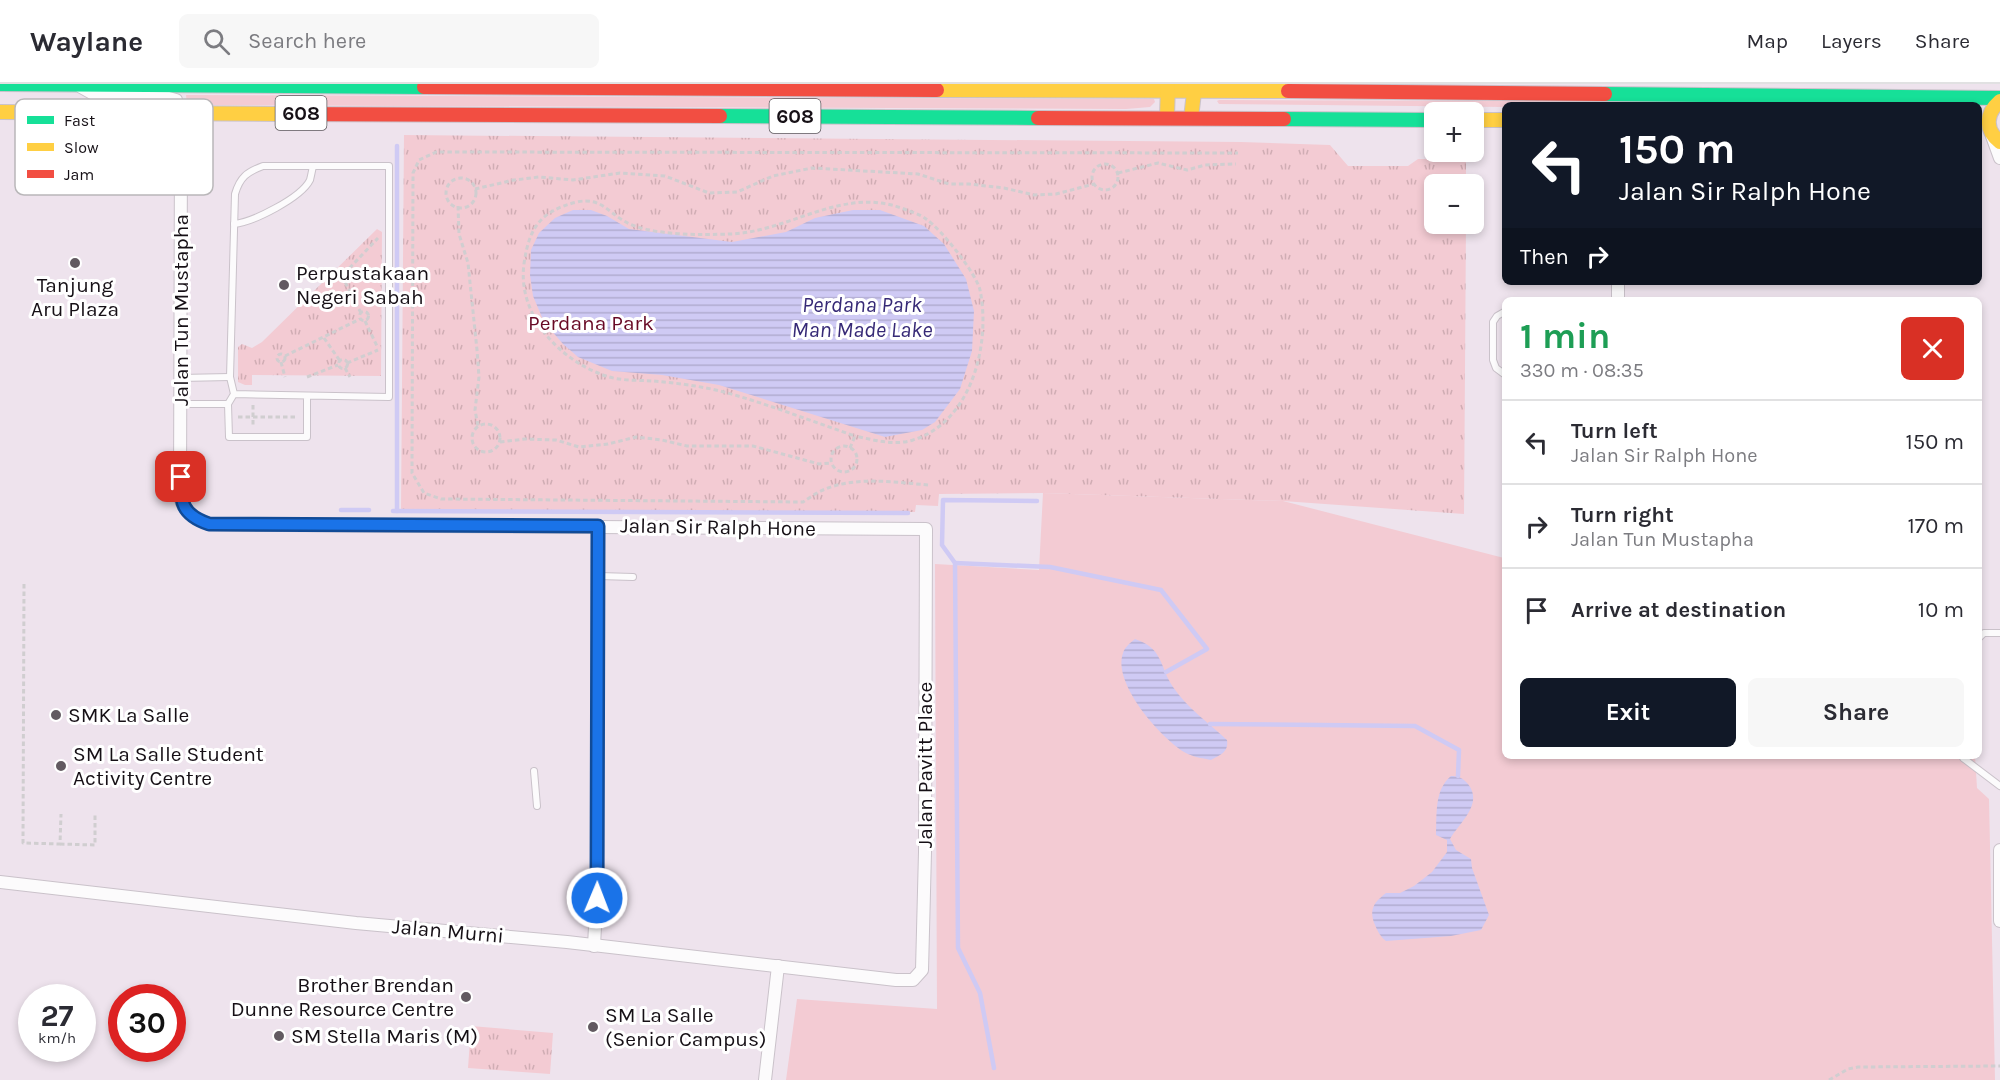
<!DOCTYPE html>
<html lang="en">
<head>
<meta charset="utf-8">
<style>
  body { margin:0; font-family:Karla,sans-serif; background:#f7f7f7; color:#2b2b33; height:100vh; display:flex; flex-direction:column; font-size:22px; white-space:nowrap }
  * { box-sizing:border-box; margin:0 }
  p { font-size:20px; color:#7c7c81 }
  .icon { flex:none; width:33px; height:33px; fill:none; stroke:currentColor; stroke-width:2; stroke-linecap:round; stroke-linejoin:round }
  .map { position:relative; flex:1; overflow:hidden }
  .details { position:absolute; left:1502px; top:213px; width:480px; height:462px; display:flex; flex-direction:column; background:#fff; border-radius:9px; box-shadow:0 3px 9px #0003 }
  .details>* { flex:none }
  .guide { position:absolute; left:1502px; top:18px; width:480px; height:183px; border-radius:9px; box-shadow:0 3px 9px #0003; background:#111827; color:#fff; overflow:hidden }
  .controls { position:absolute; left:1424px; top:18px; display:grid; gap:12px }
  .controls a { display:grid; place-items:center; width:60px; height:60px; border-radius:9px; background:#fff; box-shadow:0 3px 9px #0003; font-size:30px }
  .speed { position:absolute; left:18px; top:900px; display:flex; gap:12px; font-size:30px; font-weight:700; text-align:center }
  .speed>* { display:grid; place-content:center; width:78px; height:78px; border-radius:50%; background:#fff; box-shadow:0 3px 9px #0003; line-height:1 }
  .speed small { font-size:15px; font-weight:400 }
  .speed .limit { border:9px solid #d22; background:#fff; color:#111 }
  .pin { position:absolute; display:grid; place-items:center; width:51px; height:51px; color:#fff; margin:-26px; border-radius:12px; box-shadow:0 3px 9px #0006 }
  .me { position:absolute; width:66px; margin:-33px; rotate:1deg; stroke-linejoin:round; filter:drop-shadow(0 0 4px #0008) }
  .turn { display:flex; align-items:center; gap:21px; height:126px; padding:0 18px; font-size:27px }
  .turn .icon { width:78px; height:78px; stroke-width:2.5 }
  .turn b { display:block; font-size:42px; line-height:51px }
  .then { display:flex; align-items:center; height:57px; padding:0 18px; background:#0003; gap:12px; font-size:22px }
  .round { display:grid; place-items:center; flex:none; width:63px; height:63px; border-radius:9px; background:#f7f7f7 }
  .summary { display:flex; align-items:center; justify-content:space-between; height:102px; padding:0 18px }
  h1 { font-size:36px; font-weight:700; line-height:45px; color:#1e9e55 }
  .button { display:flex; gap:12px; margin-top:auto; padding:12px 18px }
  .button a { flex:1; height:69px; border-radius:9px; background:#111827; color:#fff; font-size:24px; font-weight:700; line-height:69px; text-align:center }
  .button a+a { background:#f7f7f7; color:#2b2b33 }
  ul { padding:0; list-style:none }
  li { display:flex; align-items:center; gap:18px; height:84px; padding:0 18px; border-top:2px solid #e1e1e2 }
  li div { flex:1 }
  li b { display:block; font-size:22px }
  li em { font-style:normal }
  header { display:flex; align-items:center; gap:36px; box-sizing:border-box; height:84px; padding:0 30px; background:#fff; border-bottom:2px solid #e1e1e2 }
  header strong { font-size:28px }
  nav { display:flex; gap:33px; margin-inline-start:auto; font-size:21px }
  .search { width:420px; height:54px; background:#f7f7f7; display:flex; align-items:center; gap:15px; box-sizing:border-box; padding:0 21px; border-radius:9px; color:#7c7c81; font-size:22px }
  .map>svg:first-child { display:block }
  .grass { fill:#f3cbd3 }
  .park { fill:url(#park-tufts) }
  .water { fill:url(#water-rules) }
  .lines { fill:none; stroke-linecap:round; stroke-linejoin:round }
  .stream { stroke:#cfcaf4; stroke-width:4.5 }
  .lane-casing { stroke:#cac2ca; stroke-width:8 }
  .street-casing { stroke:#cac2ca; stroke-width:14 }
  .fast-casing { stroke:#cac2ca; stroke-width:16 }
  .slow-casing { stroke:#cac2ca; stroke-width:16 }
  .jam-casing { stroke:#cac2ca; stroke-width:16 }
  .path { stroke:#d0ced0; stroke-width:3; stroke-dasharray:4.5 3; stroke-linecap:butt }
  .lane { stroke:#fcfbfc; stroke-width:6 }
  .street { stroke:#fcfbfc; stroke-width:12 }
  .fast { stroke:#16e098; stroke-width:14 }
  .slow { stroke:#ffcf43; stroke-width:14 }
  .jam { stroke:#f24e42; stroke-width:14 }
  .route-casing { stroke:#114b97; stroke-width:15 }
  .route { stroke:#1a73e8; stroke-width:10 }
  .poi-dot { fill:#625a61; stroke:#fff; stroke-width:2 }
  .labels { text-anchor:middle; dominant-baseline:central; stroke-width:6; stroke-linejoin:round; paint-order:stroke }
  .shield { fill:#fff; stroke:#5c585c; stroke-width:1.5 }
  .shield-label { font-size:20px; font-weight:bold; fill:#161016 }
  .poi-label { font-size:21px; fill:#161016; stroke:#fff; text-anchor:start }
  .street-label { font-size:21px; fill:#161016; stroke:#fff }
  .park-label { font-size:21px; fill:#680925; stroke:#fff }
  .water-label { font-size:22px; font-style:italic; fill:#362976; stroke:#fff }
  .key { fill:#fff; stroke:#b9b7b9; stroke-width:1.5 }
  .key-label { font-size:16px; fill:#161016 }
</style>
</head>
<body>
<header>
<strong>Waylane</strong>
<div class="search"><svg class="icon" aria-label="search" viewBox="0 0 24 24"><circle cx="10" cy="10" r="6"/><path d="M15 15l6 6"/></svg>Search here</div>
<nav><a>Map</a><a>Layers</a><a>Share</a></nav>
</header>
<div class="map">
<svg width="2000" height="996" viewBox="0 0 2000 996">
  <defs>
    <pattern id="park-tufts" width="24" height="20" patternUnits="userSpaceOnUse" patternTransform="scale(1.5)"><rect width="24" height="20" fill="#f3cbd3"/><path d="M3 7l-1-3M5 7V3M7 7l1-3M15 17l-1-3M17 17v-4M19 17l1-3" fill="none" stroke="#d0adb4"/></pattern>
    <pattern id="water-rules" width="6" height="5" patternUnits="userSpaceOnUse" patternTransform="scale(1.5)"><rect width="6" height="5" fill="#cfcaf4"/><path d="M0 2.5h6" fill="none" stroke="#b1acd0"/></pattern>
  </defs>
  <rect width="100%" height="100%" fill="#eee3ed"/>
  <g class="grass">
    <polygon points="186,11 1154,15 1155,18 1150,23 1126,25 187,21"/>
    <polygon points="1219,16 1795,18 1788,21 1504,21 1504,23 1219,20 1217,17"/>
    <polygon points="1043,409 1283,417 1504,474 1504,672 1975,672 1977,704 1989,715 1995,996 786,996 797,915 937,925 935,480 1039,486"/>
  </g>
  <g class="park">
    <polygon points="404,51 1241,58 1330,61 1348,82 1408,82 1418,75 1466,75 1466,100 1434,100 1434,140 1466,140 1464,430 1283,417 1043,409 939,410 938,422 916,421 915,428 401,426"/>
    <polygon points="377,145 382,148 381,292 252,291 252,301 245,301 238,298 238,263 242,260 252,264 262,258"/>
    <polygon points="471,942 553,949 550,990 468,984"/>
  </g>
  <g class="water">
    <polygon points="573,126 591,126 607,132 629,145 732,158 786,148 815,134 853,126 880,126 924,142 944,160 966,195 974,227 972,267 960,305 935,338 922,346 885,353 719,301 662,291 612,287 578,273 563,260 544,238 533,212 530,191 531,166 539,149 555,134"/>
    <path d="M1135 555C1164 565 1159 582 1173 603 1187 624 1209 639 1227 656 1229 668 1220 671 1211 676 1201 674 1193 673 1184 668 1160 653 1112 599 1123 569 1125 563 1130 559 1135 555Z"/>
    <path d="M1451 692C1458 692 1463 694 1468 700 1484 720 1459 739 1450 755L1456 766 1471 775 1472 784 1489 831 1481 846 1451 852 1386 857C1380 852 1378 848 1375 841 1369 826 1373 819 1386 809H1400L1414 802 1432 788 1447 768V756L1436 751C1437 731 1434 706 1451 692Z"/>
  </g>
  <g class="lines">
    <g class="stream">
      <polyline points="397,62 397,427"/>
      <polyline points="341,426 369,426"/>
      <polyline points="393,427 908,429"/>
      <polyline points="955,479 1050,483 1161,506 1207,565 1166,588"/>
      <polyline points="1210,640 1415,642 1459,666 1458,692"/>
      <polyline points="994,984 980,909 958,864 955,479 942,461 943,416 1037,417"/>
    </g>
    <defs>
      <g id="lane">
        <path d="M234 140C253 138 301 114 310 96 311 92 312 87 313 82"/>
        <polyline points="1504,228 1497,232 1493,238 1493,276 1496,284 1504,290"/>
        <polyline points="180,294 230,293"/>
        <path d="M234 310 389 313V82H263C247 88 240 93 235 110L230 293 234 310 228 320 229 353H307V312"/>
        <polyline points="180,320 228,320"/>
        <polyline points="599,492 633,493"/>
        <polyline points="1978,555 1984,549 2000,549"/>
        <polyline points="1963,672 1963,674 2000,702"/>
        <polyline points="534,687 537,722"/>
      </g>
      <g id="street">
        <polyline points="1992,52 2000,74"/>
        <polyline points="1618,216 1618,198"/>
        <polyline points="2000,766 2000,837"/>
        <path d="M0 798 356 839 567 858 896 896H913L922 886 925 768 926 445 281 441 209 440C194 435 184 428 180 413L181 55 176 16 165 13H99L81 3"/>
        <polyline points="594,862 597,803 598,442"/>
        <polyline points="765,996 778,882"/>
      </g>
      <g id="fast">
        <polyline points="0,0 424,3"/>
        <polyline points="1605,10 2000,14"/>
        <polyline points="720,32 1038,34"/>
        <polyline points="1284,35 1434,36"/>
      </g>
      <g id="slow">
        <polyline points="937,6 1288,7"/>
        <path d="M2000 17C1985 30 1985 46 2000 58"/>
        <polyline points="0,28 282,30"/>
        <polyline points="1167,33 1168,0"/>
        <polyline points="1191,34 1195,0"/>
        <polyline points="1473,36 1504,36"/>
      </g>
      <g id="jam">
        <polyline points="424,3 937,6"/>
        <polyline points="1288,7 1605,10"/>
        <polyline points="282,30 720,32"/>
        <polyline points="1038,34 1284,35"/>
      </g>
    </defs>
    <use href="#lane" class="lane-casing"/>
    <use href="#street" class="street-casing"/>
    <use href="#fast" class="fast-casing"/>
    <use href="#slow" class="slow-casing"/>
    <use href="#jam" class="jam-casing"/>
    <g class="path">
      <circle cx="1105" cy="93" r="13"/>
      <polyline points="1118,89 1158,79 1187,86 1205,81 1236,80"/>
      <circle cx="461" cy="109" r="15"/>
      <polyline points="475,105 514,96 539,93 573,96 620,89 665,92 709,109 737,108 773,92 812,84 918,90 949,100 969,100 1004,104 1034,111 1056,110 1094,100"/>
      <polyline points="458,122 459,150 468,179 477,266 479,293 475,326 478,342"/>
      <circle cx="364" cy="232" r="4.5"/>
      <polyline points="361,229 342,192 378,154"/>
      <polyline points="365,237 377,262"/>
      <polyline points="324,254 340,277"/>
      <circle cx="281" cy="274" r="4"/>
      <polyline points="285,272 360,235"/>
      <circle cx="343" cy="280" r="4.5"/>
      <polyline points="281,278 285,293"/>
      <polyline points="347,279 378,266"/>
      <polyline points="345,284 350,293"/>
      <polyline points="307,293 338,281"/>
      <polyline points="253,321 253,342"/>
      <polyline points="238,333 297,333"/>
      <circle cx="486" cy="354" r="14"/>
      <polyline points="500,358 525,355 556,356 579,363 608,360 636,353 662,356 687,362 753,362 819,380 832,379"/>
      <circle cx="844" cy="375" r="13"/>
      <path d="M850 364 855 352C811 337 768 320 724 308 701 302 676 299 653 297 638 296 620 297 606 292 560 277 517 231 524 180 529 144 540 127 577 118 600 113 607 127 624 137 649 152 702 151 730 150 790 148 843 101 904 125 911 128 920 130 926 135 941 145 976 189 980 206 991 259 972 338 913 356 894 362 874 356 855 352"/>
      <path d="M928 401C894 398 855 392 823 406 816 409 809 414 803 418L441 415 424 409 412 389 413 89 419 76 436 68 1238 69"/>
      <polyline points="24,500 23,759 60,760 61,730"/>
      <polyline points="60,760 95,761 95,731"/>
      <polyline points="1829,996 1848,985 1858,983 2000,982"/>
    </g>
    <use href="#lane" class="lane"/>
    <use href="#street" class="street"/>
    <use href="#fast" class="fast"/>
    <use href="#slow" class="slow"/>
    <use href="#jam" class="jam"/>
  </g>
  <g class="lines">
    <defs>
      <path id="route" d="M181 393C180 418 182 431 209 440L598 442 597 814"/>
    </defs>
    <use href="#route" class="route-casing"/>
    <use href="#route" class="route"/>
  </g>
  <g class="poi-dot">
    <circle cx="75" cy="179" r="6"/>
    <circle cx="284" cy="201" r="6"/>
    <circle cx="56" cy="631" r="6"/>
    <circle cx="61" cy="682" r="6"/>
    <circle cx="466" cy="913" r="6"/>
    <circle cx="593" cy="943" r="6"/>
    <circle cx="279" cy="952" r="6"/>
  </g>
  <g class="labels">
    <g class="shield">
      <rect x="275.5" y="12" width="51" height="34" rx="4.5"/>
      <rect x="769.5" y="15" width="51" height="34" rx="4.5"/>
    </g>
    <g class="shield-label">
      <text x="301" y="29">608</text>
      <text x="795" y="32">608</text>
    </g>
    <g class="poi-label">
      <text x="296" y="189">Perpustakaan<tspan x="296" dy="24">Negeri Sabah</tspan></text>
      <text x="75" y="201" text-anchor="middle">Tanjung<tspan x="75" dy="24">Aru Plaza</tspan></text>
      <text x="68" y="631">SMK La Salle</text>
      <text x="73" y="670">SM La Salle Student<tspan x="73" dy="24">Activity Centre</tspan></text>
      <text x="454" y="901" text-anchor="end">Brother Brendan<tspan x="454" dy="24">Dunne Resource Centre</tspan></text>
      <text x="605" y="931">SM La Salle<tspan x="605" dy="24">(Senior Campus)</tspan></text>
      <text x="291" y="952">SM Stella Maris (M)</text>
    </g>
    <g class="street-label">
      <text transform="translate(181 226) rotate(-90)">Jalan Tun Mustapha</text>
      <text transform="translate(718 443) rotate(1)">Jalan Sir Ralph Hone</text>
      <text transform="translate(925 681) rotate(-90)">Jalan Pavitt Place</text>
      <text transform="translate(448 847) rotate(5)">Jalan Murni</text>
    </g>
    <g class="park-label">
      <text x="591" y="239">Perdana Park</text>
    </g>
    <g class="water-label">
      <text x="862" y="221">Perdana Park<tspan x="862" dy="25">Man Made Lake</tspan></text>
    </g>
  </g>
  <rect x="15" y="15" width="198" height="96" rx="9" class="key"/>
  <rect x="27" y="32" width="27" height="8" fill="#16e098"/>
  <rect x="27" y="59" width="27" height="8" fill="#ffcf43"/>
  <rect x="27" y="86" width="27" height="8" fill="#f24e42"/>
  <g class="key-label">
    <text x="64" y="42">Fast</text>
    <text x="64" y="69">Slow</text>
    <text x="64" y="96">Jam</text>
  </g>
</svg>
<div class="controls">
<a>+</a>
<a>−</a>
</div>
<div class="speed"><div>27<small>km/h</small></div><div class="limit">30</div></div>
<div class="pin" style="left:181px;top:393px;background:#d93025"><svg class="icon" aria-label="arrive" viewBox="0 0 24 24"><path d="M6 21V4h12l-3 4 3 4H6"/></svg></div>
<svg class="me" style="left:597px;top:814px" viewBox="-20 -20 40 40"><circle r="17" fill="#1a73e8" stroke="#fff" stroke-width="3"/><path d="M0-11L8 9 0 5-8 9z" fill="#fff"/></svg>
<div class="guide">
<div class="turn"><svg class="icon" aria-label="left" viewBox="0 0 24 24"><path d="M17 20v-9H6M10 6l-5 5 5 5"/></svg><div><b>150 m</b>Jalan Sir Ralph Hone</div></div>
<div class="then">Then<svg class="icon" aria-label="right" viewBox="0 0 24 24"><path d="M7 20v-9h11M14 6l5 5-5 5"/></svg></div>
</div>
<section class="details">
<div class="summary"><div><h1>1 min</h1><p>330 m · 08:35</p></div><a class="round" style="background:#d93025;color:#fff"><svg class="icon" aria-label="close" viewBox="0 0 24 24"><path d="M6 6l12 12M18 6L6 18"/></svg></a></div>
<ul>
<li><svg class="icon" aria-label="left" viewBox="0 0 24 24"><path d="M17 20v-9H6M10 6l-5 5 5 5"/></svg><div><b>Turn left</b><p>Jalan Sir Ralph Hone</p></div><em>150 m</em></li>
<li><svg class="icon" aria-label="right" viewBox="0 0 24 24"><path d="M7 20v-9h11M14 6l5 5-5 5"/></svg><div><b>Turn right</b><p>Jalan Tun Mustapha</p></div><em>170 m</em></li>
<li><svg class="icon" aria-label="arrive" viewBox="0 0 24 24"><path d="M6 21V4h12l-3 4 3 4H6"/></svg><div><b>Arrive at destination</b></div><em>10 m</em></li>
</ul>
<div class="button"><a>Exit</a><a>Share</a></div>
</section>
</div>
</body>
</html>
